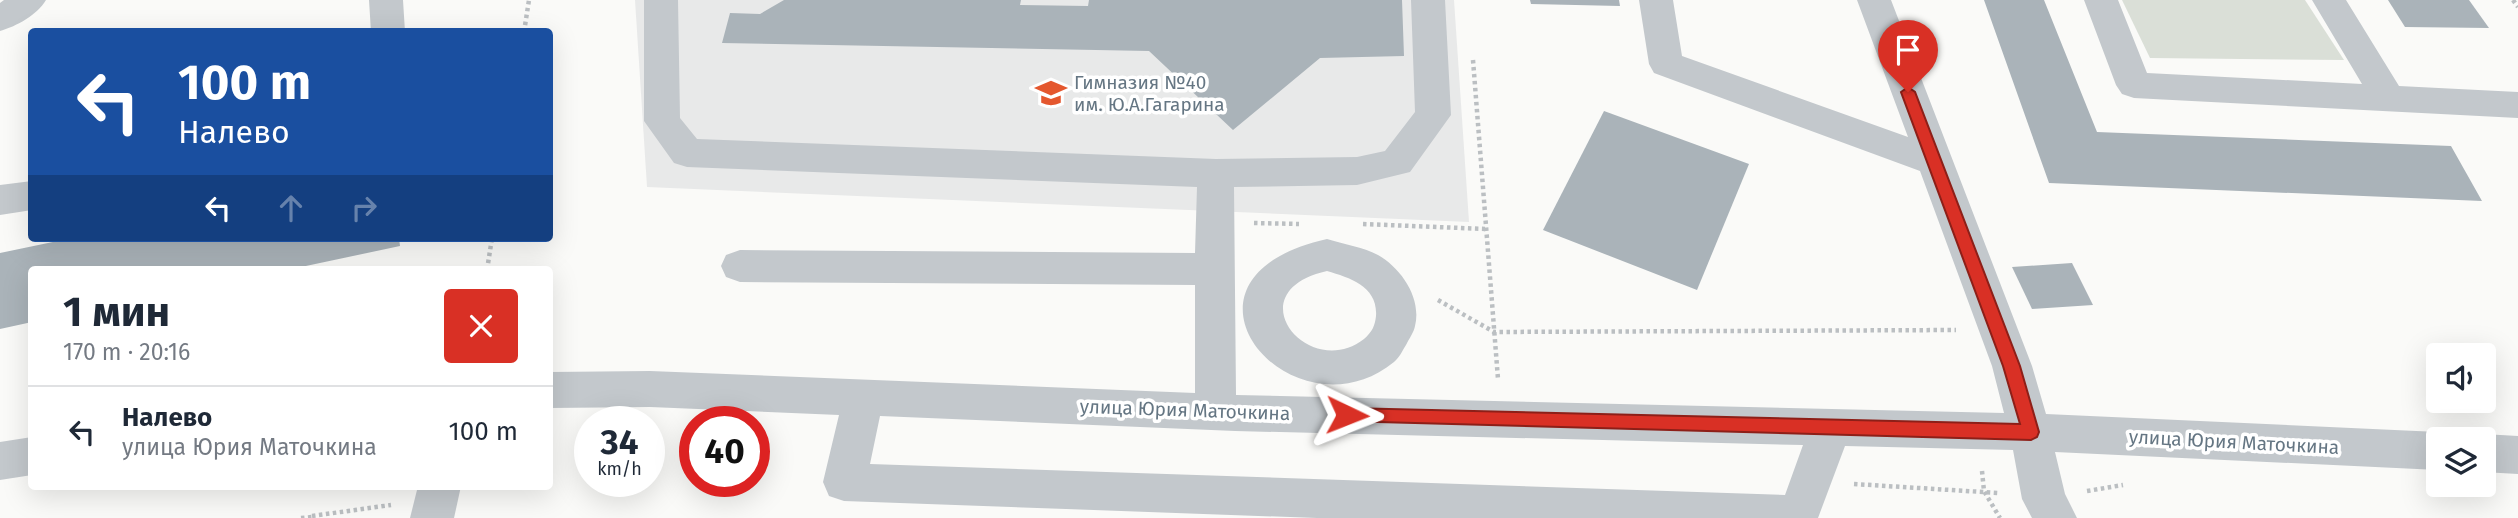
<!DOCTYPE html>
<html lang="ru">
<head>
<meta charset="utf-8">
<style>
  body { margin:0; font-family:"Fira Sans",sans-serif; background:#f6f6f7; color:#1f2937; height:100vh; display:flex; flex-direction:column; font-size:26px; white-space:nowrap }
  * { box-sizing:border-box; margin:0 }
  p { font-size:23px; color:#747a83 }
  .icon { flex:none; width:38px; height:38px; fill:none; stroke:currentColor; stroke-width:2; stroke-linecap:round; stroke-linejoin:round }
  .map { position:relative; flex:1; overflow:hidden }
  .panel { position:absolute; left:28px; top:266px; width:525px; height:224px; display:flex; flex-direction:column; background:#fff; border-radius:7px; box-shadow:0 7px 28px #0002 }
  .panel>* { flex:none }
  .banner { position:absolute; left:28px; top:28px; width:525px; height:214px; border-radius:7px; box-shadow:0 7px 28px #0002; background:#1a4fa0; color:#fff; overflow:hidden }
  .fabs { position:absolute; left:2426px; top:343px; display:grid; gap:14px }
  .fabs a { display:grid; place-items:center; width:70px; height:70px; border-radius:7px; background:#fff; box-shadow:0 7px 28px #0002; font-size:35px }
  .speed { position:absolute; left:574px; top:406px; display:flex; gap:14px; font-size:35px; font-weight:700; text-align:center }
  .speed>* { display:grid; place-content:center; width:91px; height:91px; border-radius:50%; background:#fff; box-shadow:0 7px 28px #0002; line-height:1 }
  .speed small { font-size:18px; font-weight:400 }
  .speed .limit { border:10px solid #d22; background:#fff; color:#111 }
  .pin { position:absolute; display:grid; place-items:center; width:60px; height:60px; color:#fff; margin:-72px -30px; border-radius:50% 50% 50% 0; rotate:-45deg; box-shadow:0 0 7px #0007 }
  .pin .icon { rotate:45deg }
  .me { position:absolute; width:77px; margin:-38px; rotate:92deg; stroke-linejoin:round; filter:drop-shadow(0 0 5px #0008) }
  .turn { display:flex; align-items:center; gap:24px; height:147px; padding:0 35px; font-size:32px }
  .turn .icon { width:91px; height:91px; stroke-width:2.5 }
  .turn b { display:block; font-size:49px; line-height:60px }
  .lanes { display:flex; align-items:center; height:66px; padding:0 35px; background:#0003; justify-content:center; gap:35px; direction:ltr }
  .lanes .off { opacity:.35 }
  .round { display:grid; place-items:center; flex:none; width:74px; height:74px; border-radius:7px; background:#f6f6f7 }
  .overview { display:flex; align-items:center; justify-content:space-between; height:119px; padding:0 35px }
  h1 { font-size:42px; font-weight:700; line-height:52px }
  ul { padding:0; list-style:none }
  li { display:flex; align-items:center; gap:21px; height:91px; padding:0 35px; border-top:2px solid #e0e1e3 }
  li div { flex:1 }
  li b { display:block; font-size:26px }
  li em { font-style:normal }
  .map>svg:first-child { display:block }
  .built { fill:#e8e9e9 }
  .green { fill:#dadfd7 }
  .building { fill:#aab3b9 }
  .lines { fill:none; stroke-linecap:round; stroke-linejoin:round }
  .path { stroke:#bbbfc2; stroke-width:4.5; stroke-dasharray:3.5 3.5; stroke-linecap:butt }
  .minor { fill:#c3c8cc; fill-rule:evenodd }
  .route { fill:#d93025; stroke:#8d1f18; stroke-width:2 }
  .labels { text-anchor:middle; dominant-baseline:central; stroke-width:7; stroke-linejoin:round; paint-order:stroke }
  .poi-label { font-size:19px; fill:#657683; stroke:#fff; text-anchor:start }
  .street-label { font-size:19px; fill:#657683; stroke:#fff }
</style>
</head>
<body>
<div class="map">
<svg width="2518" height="518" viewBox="0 0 2518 518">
  <rect width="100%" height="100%" fill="#fafaf8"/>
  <polygon class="built" points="635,0 1454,0 1469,222 647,187"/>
  <polygon class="green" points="2122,0 2305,0 2344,60 2150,58"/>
  <g class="building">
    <polygon points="784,0 1021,0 1020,5 1088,6 1089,0 1402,0 1404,56 1320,58 1233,130 1149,51 722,43 730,13 760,14"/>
    <polygon points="1530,0 1619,0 1620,6 1531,4"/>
    <polygon points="1984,0 2044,0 2097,132 2451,146 2482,201 2049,183"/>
    <polygon points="2388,0 2469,0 2489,28 2405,27"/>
    <polygon points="1604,111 1749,164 1697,290 1543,230"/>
    <polygon points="72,238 399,238 400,246 287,270 32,270 32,322 0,329 0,253"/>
    <polygon points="2072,263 2093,305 2032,309 2012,267"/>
  </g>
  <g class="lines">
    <g class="path">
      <polyline points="2513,0 2518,7"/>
      <polyline points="524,32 529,0"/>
      <polyline points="1473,60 1498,379"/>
      <polyline points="1254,223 1299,224"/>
      <polyline points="1363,224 1485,229"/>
      <polyline points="487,270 492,238"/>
      <polyline points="1438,300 1494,332 1956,330"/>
      <polyline points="1982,471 1984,491 2000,518"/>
      <polyline points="1854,484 1999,493"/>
      <polyline points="2087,491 2123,485"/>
      <polyline points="312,516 391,505"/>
      <polyline points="301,518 312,517"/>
    </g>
    <g class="minor">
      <path d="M4 0H46C37 15 17 26 0 31V3Z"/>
      <polygon points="369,0 403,0 405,32 371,32"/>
      <path d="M644 0H678L680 118 697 139 1216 159 1357 157 1385 151 1415 112 1411 0H1445L1451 115 1410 172 1357 185 1234 187 1236 395 2004 413 1992 366 1920 171 1654 73 1649 64 1639 0H1673L1682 56 1908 137 1857 0H1891L2032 366 2046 414 2438 432 2454 439H2438V470L2055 452 2065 494 2077 518H2032L2022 499 2013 450 1845 446 1818 518H1317L844 501 829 496 823 482 839 415 650 407 550 408V372L650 371 1195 393V285L740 282 726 277 721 266 726 255 740 250 1195 253 1197 187 687 167 674 163 644 121ZM880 416 1235 431 1803 445 1785 495 870 464Z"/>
      <polygon points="2084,0 2118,0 2147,73 2362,84 2312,0 2346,0 2399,86 2518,92 2518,118 2134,98 2122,94 2116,85"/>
      <polygon points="32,181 32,210 0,215 0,185"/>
      <path d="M1327 239C1343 244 1363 247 1378 255 1401 268 1422 298 1415 326 1414 332 1409 339 1406 345 1402 351 1400 357 1394 362 1293 444 1149 279 1327 239ZM1327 271C1351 278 1378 287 1376 316 1375 326 1372 332 1364 339 1309 382 1234 292 1327 271Z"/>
      <polygon points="2483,434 2518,436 2518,474 2483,472 2483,439 2469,439"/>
      <polygon points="32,437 32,475 0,480 0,442"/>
      <polygon points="418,486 461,486 454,518 410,518"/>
    </g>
  </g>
  <polygon class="route" points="1908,87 1915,92 2020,366 2039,432 2037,437 2031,440 1341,421 1338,415 1341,410 1347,408 2020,424 2003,366 1901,92"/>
  <defs>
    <symbol id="school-bare" viewBox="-9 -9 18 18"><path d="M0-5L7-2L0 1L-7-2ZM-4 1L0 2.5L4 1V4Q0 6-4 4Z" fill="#e4572e" stroke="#fff" stroke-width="2.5" paint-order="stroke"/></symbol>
  </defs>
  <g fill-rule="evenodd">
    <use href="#school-bare" x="1029" y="71" width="44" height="44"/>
  </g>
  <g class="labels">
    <g class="poi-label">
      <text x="1074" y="82">Гимназия №40<tspan x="1074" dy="22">им. Ю.А.Гагарина</tspan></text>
    </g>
    <g class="street-label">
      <text transform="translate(1185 410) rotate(2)">улица Юрия Маточкина</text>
      <text transform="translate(2234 442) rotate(3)">улица Юрия Маточкина</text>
    </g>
  </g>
</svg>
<div class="fabs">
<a><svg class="icon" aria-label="sound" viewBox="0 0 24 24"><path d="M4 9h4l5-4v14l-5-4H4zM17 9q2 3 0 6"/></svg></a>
<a><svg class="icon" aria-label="layers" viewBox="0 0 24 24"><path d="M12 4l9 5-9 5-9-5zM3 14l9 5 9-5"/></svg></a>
</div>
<div class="speed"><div>34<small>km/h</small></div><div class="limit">40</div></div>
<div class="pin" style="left:1908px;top:92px;background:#d93025"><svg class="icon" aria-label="arrive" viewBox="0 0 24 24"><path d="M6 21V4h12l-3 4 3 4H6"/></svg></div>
<svg class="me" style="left:1347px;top:415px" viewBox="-20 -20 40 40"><path d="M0-17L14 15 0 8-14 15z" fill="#d93025" stroke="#fff" stroke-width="4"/></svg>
<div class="banner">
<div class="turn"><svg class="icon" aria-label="left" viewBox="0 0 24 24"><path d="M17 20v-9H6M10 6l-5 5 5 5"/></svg><div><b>100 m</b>Налево</div></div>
<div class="lanes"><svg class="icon" aria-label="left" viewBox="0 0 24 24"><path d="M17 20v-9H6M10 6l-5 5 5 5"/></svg><svg class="icon off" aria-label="ahead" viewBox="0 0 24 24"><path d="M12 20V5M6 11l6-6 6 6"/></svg><svg class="icon off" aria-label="right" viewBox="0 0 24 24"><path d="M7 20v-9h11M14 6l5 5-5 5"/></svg></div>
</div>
<section class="panel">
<div class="overview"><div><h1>1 мин</h1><p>170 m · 20:16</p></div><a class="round" style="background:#d93025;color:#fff"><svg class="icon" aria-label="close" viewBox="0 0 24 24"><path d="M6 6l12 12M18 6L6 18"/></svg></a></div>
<ul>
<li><svg class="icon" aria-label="left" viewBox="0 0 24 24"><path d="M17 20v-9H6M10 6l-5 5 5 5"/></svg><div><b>Налево</b><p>улица Юрия Маточкина</p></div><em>100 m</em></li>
</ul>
</section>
</div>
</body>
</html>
